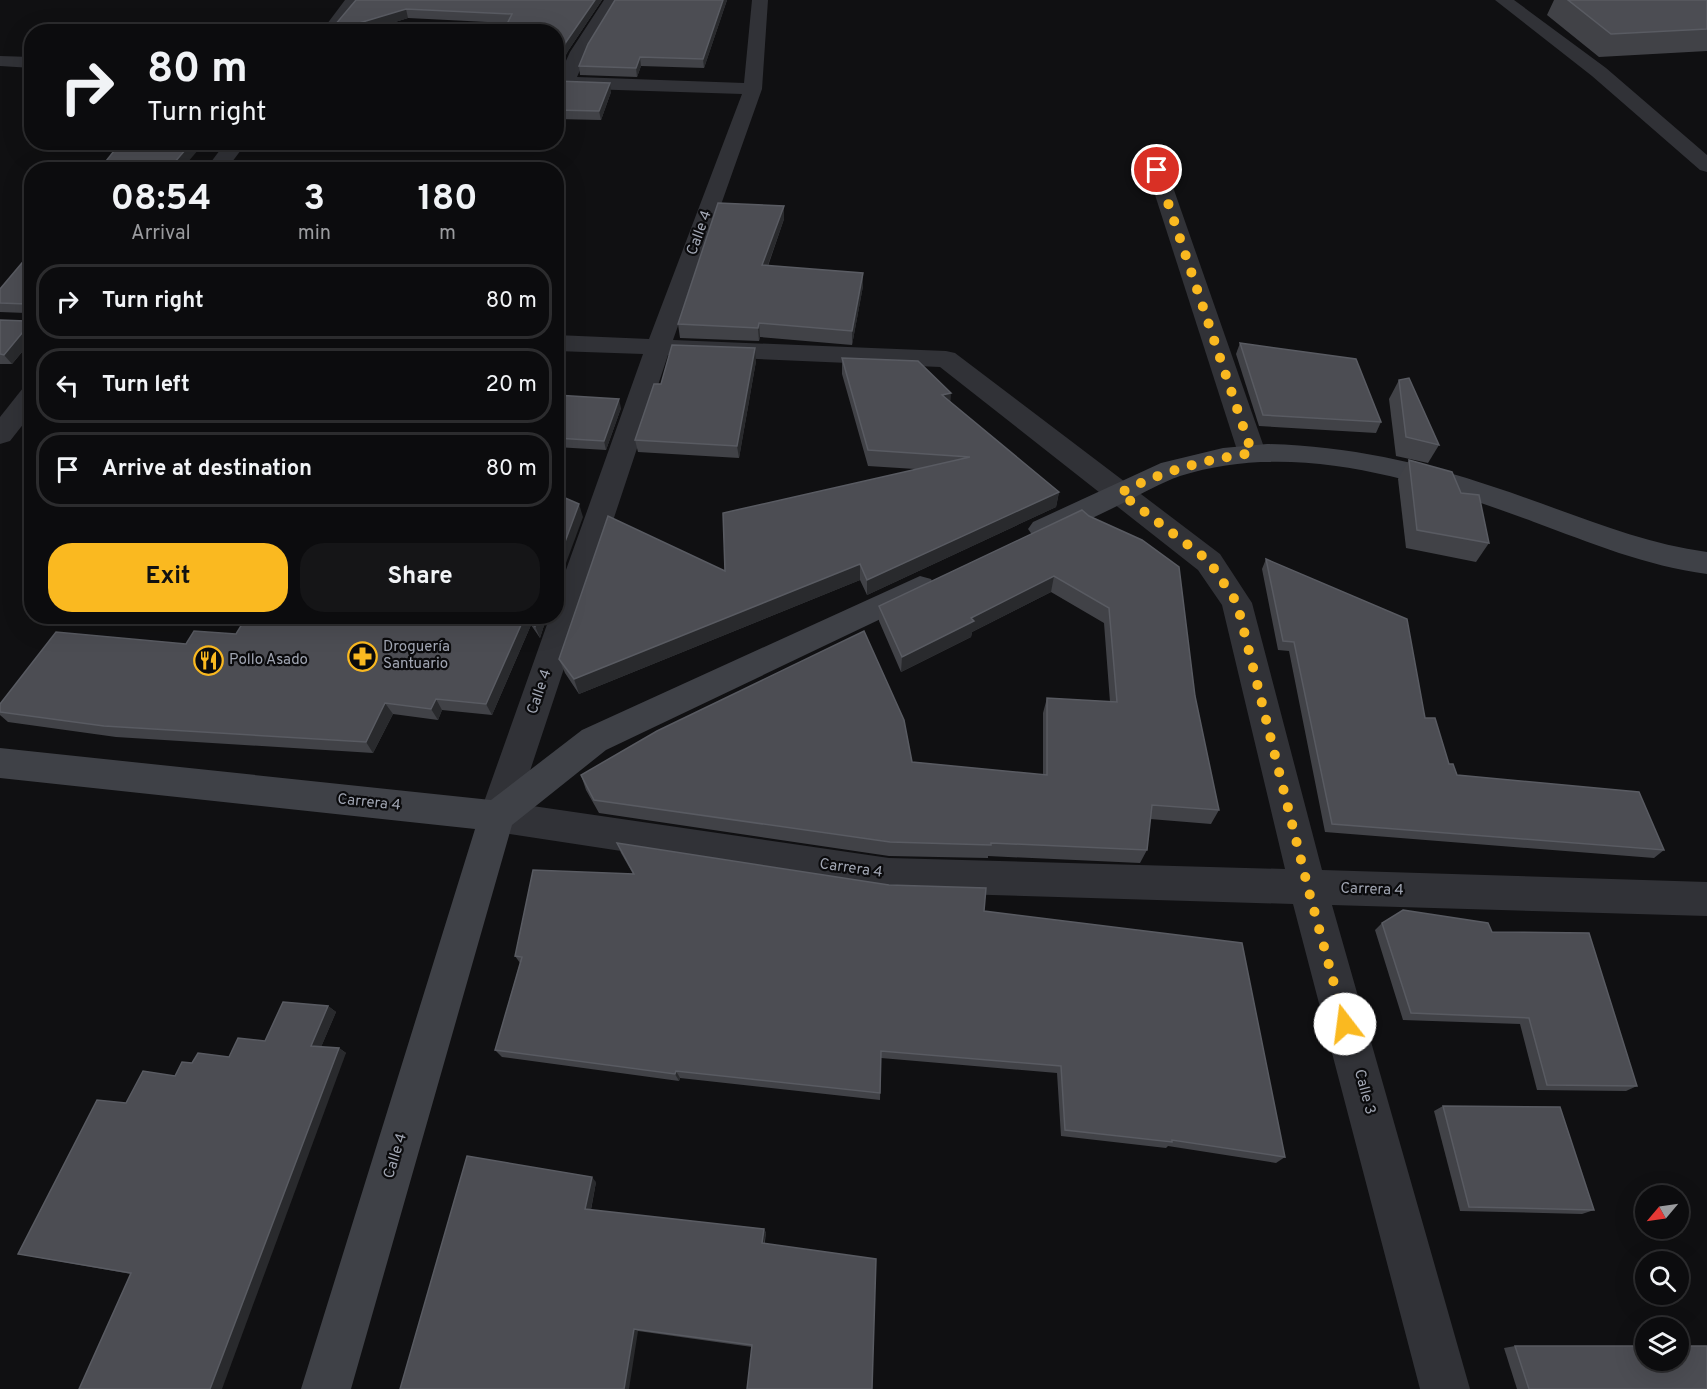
<!DOCTYPE html>
<html lang="en">
<head>
<meta charset="utf-8">
<style>
  body { margin:0; font-family:Overpass,sans-serif; background:#151517; color:#f1f3f6; height:100vh; display:flex; flex-direction:column; font-size:22px; white-space:nowrap }
  * { box-sizing:border-box; margin:0 }
  p { font-size:20px; color:#9a9b9e }
  .icon { flex:none; width:33px; height:33px; fill:none; stroke:currentColor; stroke-width:2; stroke-linecap:round; stroke-linejoin:round }
  .map { position:relative; flex:1; overflow:hidden }
  .sheet { position:absolute; left:24px; top:162px; width:540px; height:462px; display:flex; flex-direction:column; background:#0c0c0e; border-radius:24px; box-shadow:0 6px 24px #0002,0 0 0 2px #2c2c2e }
  .sheet>* { flex:none }
  .top-card { position:absolute; left:24px; top:24px; width:540px; height:126px; border-radius:24px; box-shadow:0 6px 24px #0002,0 0 0 2px #2c2c2e; background:#0c0c0e; color:#f1f3f6; overflow:hidden }
  .needle { width:39px; rotate:241deg }
  .buttons { position:absolute; left:1635px; top:1185px; display:grid; gap:12px }
  .buttons a { display:grid; place-items:center; width:54px; height:54px; border-radius:50%; background:#0c0c0e; box-shadow:0 6px 24px #0002,0 0 0 2px #2c2c2e; font-size:30px }
  .pin { position:absolute; display:grid; place-items:center; width:51px; height:51px; color:#fff; margin:-26px; border:3px solid #fff; border-radius:50%; box-shadow:0 2px 6px #0007 }
  .me { position:absolute; width:66px; margin:-33px; rotate:345deg; stroke-linejoin:round; filter:drop-shadow(0 0 4px #0008) }
  .turn { display:flex; align-items:center; gap:21px; height:126px; padding:0 24px; font-size:27px }
  .turn .icon { width:78px; height:78px; stroke-width:2.5 }
  .turn b { display:block; font-size:42px; line-height:51px }
  .eta { display:flex; justify-content:space-evenly; align-items:center; height:102px; text-align:center }
  .eta b { font-size:36px; font-weight:700; line-height:42px }
  .button { display:flex; gap:12px; margin-top:auto; padding:12px 24px }
  .button a { flex:1; height:69px; border-radius:24px; background:#fab920; color:#111; font-size:24px; font-weight:700; line-height:69px; text-align:center }
  .button a+a { background:#151517; color:#f1f3f6 }
  ul { padding:0; list-style:none }
  li { display:flex; align-items:center; gap:18px; height:75px; margin:0 12px 9px; padding:0 12px; border:3px solid #2c2c2e; border-radius:24px }
  li div { flex:1 }
  li b { display:block; font-size:22px }
  li em { font-style:normal }
  .map>svg:first-child { display:block }
  .lines { fill:none; stroke-linecap:round; stroke-linejoin:round }
  .street { fill:#313237; fill-rule:evenodd }
  .secondary { fill:#3f4147; fill-rule:evenodd }
  .wall { fill:#414247 }
  .shaded-wall { fill:#292a2d }
  .building { fill:#4c4d53; stroke:#595b62; stroke-width:1.5 }
  .route { stroke:#fab920; stroke-width:10; stroke-dasharray:0 18 }
  .labels { text-anchor:middle; dominant-baseline:central; stroke-width:4.5; stroke-linejoin:round; paint-order:stroke }
  .street-label { font-size:15px; fill:#a1a6b3; stroke:#0b0b0d }
  .poi-label { font-size:15px; fill:#a1a6b3; stroke:#0b0b0d; text-anchor:start }
</style>
</head>
<body>
<div class="map">
<svg width="1707" height="1389" viewBox="0 0 1707 1389">
  <rect width="100%" height="100%" fill="#101012"/>
  <g class="lines">
    <g class="street">
      <polygon points="345,0 362,0 338,32 321,32"/>
      <path d="M604 0H620L588 52 577 77 744 83 752 0H768L762 89 673 340 946 351 955 353 1220 554 1252 603 1322 870 1707 882V916L1332 905 1470 1389H1420L1293 904 889 892 497 832 484 827 479 816 550 616H556V598L643 354 556 351V335L649 339 742 94 556 88V76H559L570 52ZM668 355 940 367 1198 570 1222 605 1285 869 889 858 519 804Z"/>
      <polygon points="1495,0 1514,0 1606,68 1707,155 1707,172 1700,170 1592,76"/>
      <polygon points="0,56 32,57 32,68 0,66"/>
      <polygon points="226,142 247,142 226,170 205,170"/>
      <polygon points="1157,164 1164,166 1167,170 1266,453 1262,460 1252,462 1242,460 1238,453 1147,170 1150,166"/>
      <polygon points="32,386 32,413 10,441 0,444 0,417 23,388"/>
    </g>
    <g class="secondary">
      <path d="M1267 444C1346 446 1420 462 1494 487 1565 510 1633 542 1707 552V574C1646 566 1591 543 1534 522 1423 481 1298 439 1180 476 1160 483 1142 494 1123 503 1100 515 1076 525 1053 536L1043 539 1033 536 1028 529 1033 522 1161 463 1223 448Z"/>
      <polygon points="920,576 931,579 935,587 931,595 606,750 512,825 351,1389 301,1389 475,829 0,778 0,748 491,800 582,730"/>
    </g>
  </g>
  <g class="wall">
    <polygon points="356,0 602,0 568,51 556,74 556,32 507,23 408,18 363,32 329,32"/>
    <polygon points="615,0 727,0 704,68 641,66 637,77 580,75 579,66"/>
    <polygon points="1554,0 1707,0 1707,51 1599,57 1547,15"/>
    <polygon points="556,81 611,92 601,120 556,119"/>
    <polygon points="784,206 784,219 768,266 863,273 863,286 852,345 760,337 759,341 680,338 678,324"/>
    <polygon points="32,251 32,340 12,364 0,364 0,320 26,321 26,313 0,312 0,289"/>
    <polygon points="1240,343 1381,422 1376,433 1259,426 1236,354"/>
    <polygon points="842,358 950,402 1059,492 1056,507 867,595 860,580 579,694 565,673 559,659 915,469 868,466 842,374"/>
    <polygon points="756,361 739,458 638,452 635,440 661,384"/>
    <polygon points="1399,380 1439,445 1428,463 1396,456 1389,399"/>
    <polygon points="556,395 621,408 606,450 556,447"/>
    <polygon points="1409,460 1461,493 1489,543 1476,562 1406,548 1398,479"/>
    <polygon points="1082,510 1195,696 1219,810 1211,824 1150,819 1147,850 1140,863 988,856 988,858 889,856 599,813 586,790 581,775 912,762 1043,775 1043,713 1047,698 1110,702 1104,623 1051,592 972,632 971,637 901,672 879,621 879,606"/>
    <polygon points="1266,559 1425,718 1449,764 1457,775 1664,850 1654,858 1325,832 1289,651 1278,650 1262,569"/>
    <polygon points="247,616 547,616 540,638 531,625 492,715 442,710 438,720 393,714 373,753 116,737 8,722 0,715 0,704 186,644 236,634"/>
    <polygon points="617,843 984,911 1285,1157 1276,1163 1168,1146 1166,1148 1061,1136 1057,1073 881,1058 880,1100 680,1078 679,1081 502,1057 495,1050 520,963 515,956 633,874 621,853"/>
    <polygon points="1382,923 1492,932 1637,1086 1626,1091 1537,1090 1520,1024 1403,1020 1375,930"/>
    <polygon points="328,1006 336,1012 321,1047 339,1048 346,1053 131,1274 18,1254 126,1103 175,1076 192,1063 229,1057 265,1041"/>
    <polygon points="1443,1106 1594,1210 1582,1214 1460,1211 1434,1111"/>
    <polygon points="596,1182 591,1210 764,1229 766,1233 752,1347 638,1331 400,1389"/>
    <polygon points="1515,1346 1707,1389 1517,1389 1504,1348"/>
  </g>
  <g class="shaded-wall">
    <polygon points="595,0 602,0 568,51 556,74 556,63 566,42"/>
    <polygon points="723,0 727,0 704,68 703,59"/>
    <polygon points="406,9 408,18 363,32 330,32"/>
    <polygon points="640,57 641,66 637,77 636,68"/>
    <polygon points="610,83 611,92 601,120 599,111"/>
    <polygon points="192,142 205,142 181,170 168,170"/>
    <polygon points="784,206 784,219 763,279 762,265"/>
    <polygon points="863,273 863,286 852,345 852,331"/>
    <polygon points="32,321 32,340 12,364 4,355"/>
    <polygon points="759,323 760,337 759,341 758,328"/>
    <polygon points="755,348 756,361 739,458 737,446"/>
    <polygon points="951,393 950,409 942,395"/>
    <polygon points="619,399 621,408 606,450 604,441"/>
    <polygon points="1059,492 1056,507 867,595 867,580"/>
    <polygon points="579,504 583,517 556,590 556,566"/>
    <polygon points="860,564 860,580 579,694 574,679"/>
    <polygon points="1054,576 1051,592 972,632 971,637 901,672 902,657 971,618"/>
    <polygon points="525,616 528,616 531,625 492,715 486,704"/>
    <polygon points="539,616 547,616 540,638 535,626"/>
    <polygon points="436,699 442,710 438,720 431,709"/>
    <polygon points="385,703 393,714 373,753 366,742"/>
    <polygon points="328,1006 336,1012 319,1052 311,1046"/>
    <polygon points="339,1048 346,1053 222,1389 210,1389"/>
    <polygon points="676,1071 680,1078 679,1081 675,1074"/>
    <polygon points="592,1177 596,1182 590,1214 585,1209"/>
    <polygon points="764,1229 766,1233 763,1247 762,1243"/>
    <polygon points="634,1329 638,1331 629,1389 624,1389"/>
  </g>
  <g class="building">
    <polygon points="356,0 595,0 566,42 556,63 556,32 503,32 512,14 406,9 329,32"/>
    <polygon points="615,0 723,0 703,59 640,57 636,68 579,66 588,44"/>
    <polygon points="1568,0 1707,0 1707,29 1611,34"/>
    <polygon points="556,81 610,83 599,111 556,110"/>
    <polygon points="121,142 192,142 168,170 99,170"/>
    <polygon points="718,203 784,206 762,265 863,273 852,331 759,323 758,328 678,324"/>
    <polygon points="32,251 32,321 4,355 0,354 0,320 26,321 27,304 0,303 0,289"/>
    <polygon points="1240,343 1356,359 1381,422 1263,415"/>
    <polygon points="672,345 755,348 737,446 635,440 654,384 661,384"/>
    <polygon points="842,358 918,361 951,393 942,395 1059,492 867,580 860,564 574,679 559,659 608,516 725,571 723,513 970,457 868,450"/>
    <polygon points="1409,378 1439,445 1406,437 1399,380"/>
    <polygon points="556,395 619,399 604,441 556,438"/>
    <polygon points="1409,460 1452,472 1461,493 1479,495 1489,543 1417,530"/>
    <polygon points="556,494 579,504 556,566"/>
    <polygon points="1082,510 1089,516 1142,540 1179,567 1195,696 1219,810 1152,805 1147,850 991,843 991,845 890,842 594,800 581,775 657,731 864,631 904,720 912,762 1047,775 1047,698 1117,702 1109,608 1054,576 971,618 974,621 902,657 879,606"/>
    <polygon points="1266,559 1407,619 1425,718 1435,718 1449,764 1453,764 1457,775 1639,792 1664,850 1332,824 1294,642 1283,641"/>
    <polygon points="247,616 525,616 486,704 436,699 431,709 385,703 366,742 104,726 0,712 0,704 56,632 186,644 194,631 236,634"/>
    <polygon points="529,616 539,616 535,626"/>
    <polygon points="617,843 889,885 986,888 984,911 1242,943 1285,1157 1172,1140 1172,1142 1065,1130 1061,1066 881,1051 880,1093 676,1071 675,1074 495,1050 522,957 515,956 533,870 634,874"/>
    <polygon points="1403,910 1488,923 1492,932 1589,933 1637,1086 1547,1085 1529,1018 1411,1013 1382,923"/>
    <polygon points="283,1002 328,1006 311,1046 339,1048 210,1389 79,1389 131,1273 18,1254 97,1100 126,1103 143,1071 175,1076 182,1062 192,1063 198,1053 229,1057 238,1038 265,1041"/>
    <polygon points="1443,1106 1560,1107 1594,1210 1469,1207"/>
    <polygon points="467,1156 592,1177 585,1209 764,1229 762,1243 876,1259 872,1389 747,1389 752,1345 634,1329 624,1389 400,1389"/>
    <polygon points="1515,1346 1646,1346 1646,1360 1678,1360 1678,1346 1707,1346 1707,1389 1529,1389"/>
  </g>
  <g class="lines">
    <path class="route" d="M1157 170 1252 453C1204 460 1162 471 1120 493L1209 561 1237 603 1308 888 1345 1024"/>
  </g>
  <defs>
    <symbol id="pharmacy-ring" viewBox="-11 -11 22 22"><circle r="9.5" fill="#0b0b0d" stroke="#fab920" stroke-width="1.5"/><path d="M-2-6h4v4h4v4h-4v4h-4v-4h-4v-4h4Z" fill="#fab920"/></symbol>
    <symbol id="restaurant-ring" viewBox="-11 -11 22 22"><circle r="9.5" fill="#0b0b0d" stroke="#fab920" stroke-width="1.5"/><path d="M-5-6h1v4h1v-4h1v4h1v-4h1v5L-1.5 .5V6h-2V.5L-5-1ZM5-6V6H3V1.5H1.5Q1.5-4 5-6Z" fill="#fab920"/></symbol>
  </defs>
  <g fill-rule="evenodd">
    <use href="#pharmacy-ring" x="346" y="640" width="33" height="33"/>
    <use href="#restaurant-ring" x="192" y="644" width="33" height="33"/>
  </g>
  <g class="labels">
    <g class="street-label">
      <text transform="translate(700 233) rotate(-70)">Calle 4</text>
      <text transform="translate(540 692) rotate(-71)">Calle 4</text>
      <text transform="translate(369 803) rotate(6)">Carrera 4</text>
      <text transform="translate(851 869) rotate(8)">Carrera 4</text>
      <text transform="translate(1372 890) rotate(2)">Carrera 4</text>
      <text transform="translate(1364 1092) rotate(75)">Calle 3</text>
      <text transform="translate(396 1156) rotate(-73)">Calle 4</text>
    </g>
    <g class="poi-label">
      <text x="383" y="647">Droguería<tspan x="383" dy="17">Santuario</tspan></text>
      <text x="229" y="660">Pollo Asado</text>
    </g>
  </g>
</svg>
<div class="buttons">
<a><svg class="needle" viewBox="-14 -14 28 28"><path d="M0-13l5 13h-10z" fill="#e53935"/><path d="M0 13l5-13h-10z" fill="#9a9b9e"/></svg></a>
<a><svg class="icon" aria-label="search" viewBox="0 0 24 24"><circle cx="10" cy="10" r="6"/><path d="M15 15l6 6"/></svg></a>
<a><svg class="icon" aria-label="layers" viewBox="0 0 24 24"><path d="M12 4l9 5-9 5-9-5zM3 14l9 5 9-5"/></svg></a>
</div>
<div class="pin" style="left:1157px;top:170px;background:#d93025"><svg class="icon" aria-label="arrive" viewBox="0 0 24 24"><path d="M6 21V4h12l-3 4 3 4H6"/></svg></div>
<svg class="me" style="left:1345px;top:1024px" viewBox="-20 -20 40 40"><circle r="19" fill="#fff"/><path d="M0-13L10 11 0 6-10 11z" fill="#fab920"/></svg>
<div class="top-card">
<div class="turn"><svg class="icon" aria-label="right" viewBox="0 0 24 24"><path d="M7 20v-9h11M14 6l5 5-5 5"/></svg><div><b>80 m</b>Turn right</div></div>
</div>
<section class="sheet">
<div class="eta">
<div><b>08:54</b><p>Arrival</p></div>
<div><b>3</b><p>min</p></div>
<div><b>180</b><p>m</p></div>
</div>
<ul>
<li><svg class="icon" aria-label="right" viewBox="0 0 24 24"><path d="M7 20v-9h11M14 6l5 5-5 5"/></svg><div><b>Turn right</b></div><em>80 m</em></li>
<li><svg class="icon" aria-label="left" viewBox="0 0 24 24"><path d="M17 20v-9H6M10 6l-5 5 5 5"/></svg><div><b>Turn left</b></div><em>20 m</em></li>
<li><svg class="icon" aria-label="arrive" viewBox="0 0 24 24"><path d="M6 21V4h12l-3 4 3 4H6"/></svg><div><b>Arrive at destination</b></div><em>80 m</em></li>
</ul>
<div class="button"><a>Exit</a><a>Share</a></div>
</section>
</div>
</body>
</html>
